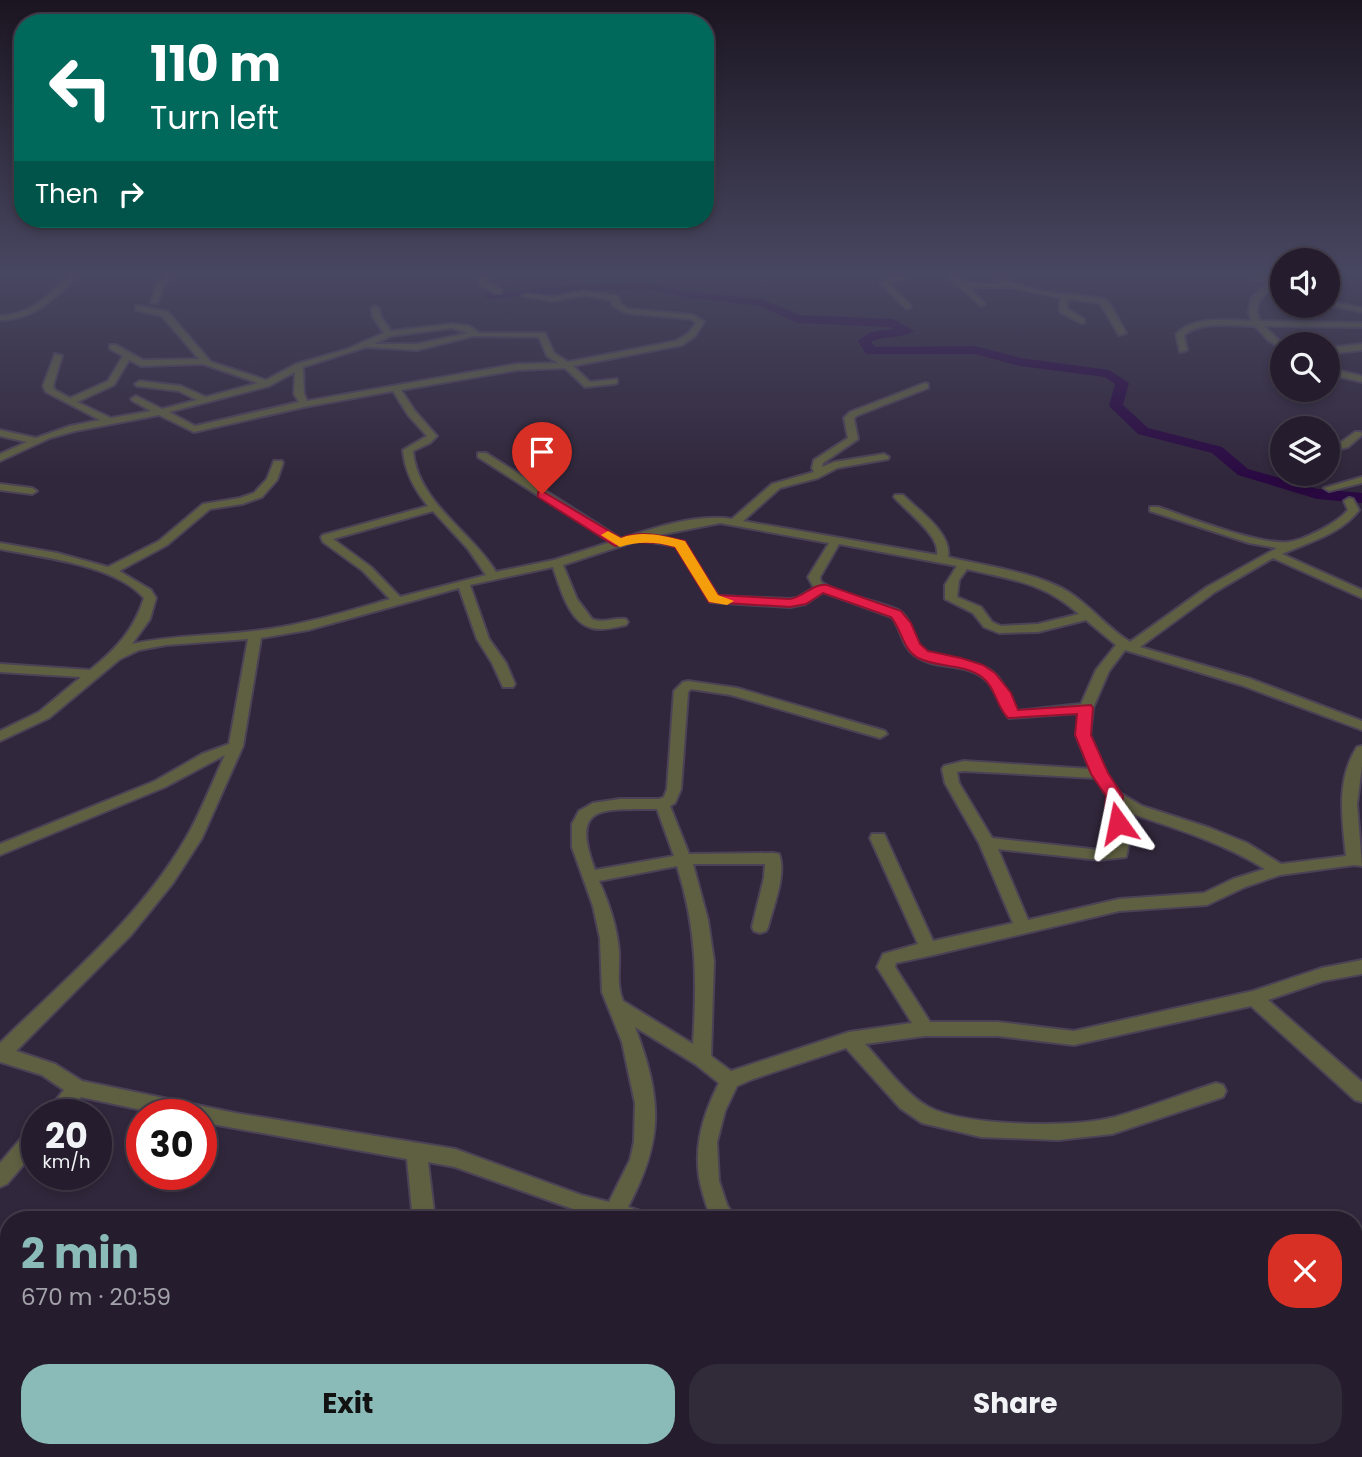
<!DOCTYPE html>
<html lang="en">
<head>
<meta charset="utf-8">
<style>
  body { margin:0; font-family:Poppins,sans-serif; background:#312a39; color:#f1f3f6; height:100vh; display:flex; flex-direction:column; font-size:26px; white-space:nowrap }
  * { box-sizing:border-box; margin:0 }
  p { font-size:23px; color:#a3a2aa }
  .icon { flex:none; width:38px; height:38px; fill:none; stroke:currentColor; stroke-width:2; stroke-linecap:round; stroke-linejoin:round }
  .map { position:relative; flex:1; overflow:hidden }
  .details { position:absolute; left:0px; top:1211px; width:1363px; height:247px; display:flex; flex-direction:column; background:#251d2d; border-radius:28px 28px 0 0; box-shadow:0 4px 10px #0003,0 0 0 2px #423b49 }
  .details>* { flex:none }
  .guide { position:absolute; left:14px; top:14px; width:700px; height:214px; border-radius:28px; box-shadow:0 4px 10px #0003,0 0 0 2px #423b49; background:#00695c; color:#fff; overflow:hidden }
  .tools { position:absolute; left:1270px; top:248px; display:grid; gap:14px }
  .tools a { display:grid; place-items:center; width:70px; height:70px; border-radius:50%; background:#251d2d; box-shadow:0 4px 10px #0003,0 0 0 2px #423b49; font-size:35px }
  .speed { position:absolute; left:21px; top:1099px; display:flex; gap:14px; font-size:35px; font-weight:700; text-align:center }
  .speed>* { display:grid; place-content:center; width:91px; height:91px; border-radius:50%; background:#251d2d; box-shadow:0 4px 10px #0003,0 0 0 2px #423b49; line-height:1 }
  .speed small { font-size:18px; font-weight:400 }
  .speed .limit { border:10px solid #d22; background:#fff; color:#111 }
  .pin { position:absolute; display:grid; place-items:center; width:60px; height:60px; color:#fff; margin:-72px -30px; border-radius:50% 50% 50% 0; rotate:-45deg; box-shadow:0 0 7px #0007 }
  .pin .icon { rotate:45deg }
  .me { position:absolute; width:77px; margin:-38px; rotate:348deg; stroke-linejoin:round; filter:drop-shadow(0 0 5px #0008) }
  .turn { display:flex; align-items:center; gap:24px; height:147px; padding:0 21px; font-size:32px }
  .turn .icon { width:91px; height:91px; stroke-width:2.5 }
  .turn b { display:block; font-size:49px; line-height:60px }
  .then { display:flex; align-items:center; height:66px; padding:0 21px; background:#0003; gap:14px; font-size:26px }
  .round { display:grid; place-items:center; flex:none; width:74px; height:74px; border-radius:28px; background:#312a39 }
  .overview { display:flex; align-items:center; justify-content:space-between; height:119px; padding:0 21px }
  h1 { font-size:42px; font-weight:700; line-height:52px; color:#8bbbb9 }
  .button { display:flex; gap:14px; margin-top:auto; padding:14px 21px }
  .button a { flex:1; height:80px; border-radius:28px; background:#8bbbb9; color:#111; font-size:28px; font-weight:700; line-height:80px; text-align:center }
  .button a+a { background:#312a39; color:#f1f3f6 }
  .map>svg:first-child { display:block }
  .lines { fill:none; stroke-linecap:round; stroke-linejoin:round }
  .river { fill:#2a0942; fill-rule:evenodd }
  .minor-casing { stroke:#4c4256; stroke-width:4 }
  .minor { fill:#5f6042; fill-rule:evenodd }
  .route { fill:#e11d48; stroke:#92132f; stroke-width:2 }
  .slow { fill:#f59e0b }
</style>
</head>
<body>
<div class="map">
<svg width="1362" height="1457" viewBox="0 0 1362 1457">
  <rect width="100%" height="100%" fill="#31273c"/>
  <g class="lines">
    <path class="river" d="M647 283 683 291 762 299 800 315 893 319 914 331C902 339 885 335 871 342L875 347 975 346 1021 358 1109 370 1129 383 1123 405 1148 428 1222 447 1248 469 1318 489 1362 493V503L1317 499 1238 475 1212 453 1138 434 1109 406 1115 384 1105 377 1020 366 975 354H866L858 341C868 331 880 330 894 329L890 327 798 323 760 306 683 297 647 289 576 291 489 299 483 296 489 293 576 285Z"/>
    <defs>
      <g id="minor">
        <path d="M71 274H79C57 298 33 320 0 320V316C31 315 50 294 71 274Z"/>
        <polygon points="167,274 175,274 164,285 157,303 151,303 157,284"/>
        <polygon points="487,274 496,274 487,282 501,289 501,293 495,293 479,284 479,280"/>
        <polygon points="904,274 915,274 889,284 910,305 911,307 907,309 880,283"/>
        <path d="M946 274H954L963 283 1001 284 989 274H997C1021 295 1074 293 1105 299L1110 304 1126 333 1119 335 1100 303 1068 299 1067 309 1084 319V323H1081L1060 312V298L1010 287H968L985 304 981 306Z"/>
        <path d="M1238 274H1268L1274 286C1262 298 1252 303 1260 321L1362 323V327L1264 326 1284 345 1283 350 1268 340 1255 326C1232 326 1203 320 1184 335L1187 350 1180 352 1176 334C1195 315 1227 321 1252 321L1249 313 1251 298 1266 285 1263 280Z"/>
        <path d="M584 291 618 296 620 303 628 309 693 315 704 322 695 336 682 345 573 366 590 382 617 379V383L614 384 585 387 565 368 517 370 401 390 415 411 437 436 430 443 413 451C417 502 471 531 496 572L554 560 611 542 478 457V453H486L621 539C653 528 698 513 732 519L772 484 814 472 812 468 814 460 848 438 844 418 850 412 925 383 928 384V388L856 416 854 419 858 439 823 463 822 467 834 462 884 454 889 457 888 459 837 468 818 478 780 488 743 521 937 555C941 536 906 511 894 497L895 495H903C919 511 952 533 948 557 985 566 1034 572 1067 591 1090 605 1107 628 1130 642L1207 587 1277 548 1249 543 1150 511V507H1158C1188 517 1258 545 1288 542 1303 541 1339 522 1348 510L1344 501 1349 498 1353 499 1359 510C1341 534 1309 542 1282 554L1362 590V598L1273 558 1215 592 1140 647 1251 679 1362 721V730L1241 685 1125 650 1109 671 1093 708 1090 735 1107 774 1120 793 1142 806 1210 828 1247 843 1281 864 1346 856C1342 818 1336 780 1357 747L1362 746V766L1357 804 1362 866 1354 865 1280 875 1245 887 1207 905 1119 911 929 956 896 963 895 967 930 1022H998L1074 1031 1253 991 1322 968 1362 960V974L1323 981 1268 1000 1362 1082V1102L1355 1100 1251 1006 1074 1045 998 1036H925L865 1044C884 1064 909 1100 935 1110 975 1126 1073 1128 1115 1117 1149 1107 1182 1094 1216 1083L1223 1085 1226 1091 1223 1097 1112 1134 1058 1140 981 1137 922 1123 900 1108 846 1048 753 1079 737 1086 725 1111 717 1142 719 1181 727 1205 737 1220H713C708 1212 706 1204 703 1194 691 1154 701 1119 719 1083L695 1064 635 1027C662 1099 664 1139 628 1207L646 1213 649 1220H604L455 1167 428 1162 435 1220H413L407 1159 201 1122V1115H166L81 1097 66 1115H44L64 1090 42 1075 0 1062V1043C65 979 140 918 186 838 201 812 212 783 225 755L165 787 0 855V844L155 781 202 754 229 744 248 639 166 645 139 650 120 659 49 718 0 741V731L39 712 81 677 0 672V664L90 670C116 649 134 630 144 598 116 565 41 557 0 549V543L57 553 108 567 159 541 203 504 240 498 254 493 267 479 274 461H282L283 463 277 480 262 497 242 504 210 509 167 545 119 571 151 590 156 598 150 619 132 644C172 635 213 636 254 631 300 626 345 612 390 599L363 571 323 542 321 537 323 535 428 506C414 489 405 472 403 450L427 436 408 415 393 391 304 407 194 432 159 415 75 431 50 438 0 461V454L27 442 0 436V430L36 438 70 426 100 420 46 392 43 386 55 354 62 356 53 386 55 390 70 398 108 381 123 356 110 349V345H116L143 360 199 359 162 316 136 310V306H139L168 312 211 362 266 380 296 364 345 350 384 333 373 317 371 308 375 306 379 308 381 317 391 331 452 324 469 326 479 333H545L554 353 568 362 676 341 689 333 696 323 691 319 626 313 613 306 611 300 584 295 553 301 522 296 526 294 553 297ZM452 328 468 333 417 344H374L391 336ZM473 336 539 337 547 356 558 363 517 364 307 401 304 394 303 367 366 347 417 350ZM129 360 141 366 203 364 258 383 206 397 181 386 140 381 135 384 137 386 179 391 197 400 162 409 136 396 131 399 133 401 151 411 111 418 77 402 114 385ZM295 372 294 394 299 402 195 426 169 412 269 386ZM433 511 468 549 486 575 400 597 371 567 333 539ZM720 523 829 543 808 577 814 588 797 598 790 599 718 596 684 542 654 536ZM639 540 676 546 710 602 790 607 805 604 823 592 892 617C901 628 902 646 914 655 935 671 966 661 986 680 997 690 999 707 1009 718L1079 713 1076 735 1090 769 964 761 944 766 942 769 945 783 979 843 1013 923 933 941 886 838 884 834H872L870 838 918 944 883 954 877 967 912 1023 849 1032 731 1071 711 1056 714 961 708 920 693 864H765L764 878 752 927 754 931 760 933 766 931 768 927C773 907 787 874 779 854L773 853 689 854 670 806 675 803 681 789 688 692 691 689 731 695 880 738 887 734 885 731 737 688 688 681 683 682 674 691 667 789 664 797 659 799H620L593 803 579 811 572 824V847L593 906 600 938 602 992 622 1042 635 1103 634 1142 630 1160 609 1202 581 1195 455 1149 235 1113 82 1081 55 1064 16 1051 131 935 173 883 202 838 243 746 261 638 308 630 459 588 477 639 492 663 503 687H513L515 684 506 663 489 639 470 585 553 567C560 587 569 623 592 628 603 631 616 627 626 625L628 622 626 619C615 617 603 624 592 619L577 599 563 565ZM839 544 957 566 945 585V599L973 613 984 627 999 633 1038 632 1086 620 1116 645 1096 670 1081 704 1017 711C1008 699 1006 684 995 674 975 656 945 665 924 650 911 641 913 618 898 610 874 599 844 597 821 582L820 577ZM967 569C1013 580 1043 582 1079 614L1038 624 1001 626 992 622 981 607 957 597 959 580ZM964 771 1096 778 1107 796V811L1114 839V848L1100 850 992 838 959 783 957 772ZM1122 807 1132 814C1178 829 1223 843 1265 869L1233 879 1204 893 1119 899 1028 920 998 849 1100 860 1126 857 1130 839ZM657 809 674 856 595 870C569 802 604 810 657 809ZM677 866C697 930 697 978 693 1044L623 1001C616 985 620 968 619 951 617 927 609 903 599 881Z"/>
        <polygon points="1328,301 1362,308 1362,312 1328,305"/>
        <polygon points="1362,344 1362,350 1328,354 1328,348"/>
        <polygon points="1328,368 1362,376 1362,382 1328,374"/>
        <polygon points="1355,432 1361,432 1362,435 1348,447 1328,452 1328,446 1340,443"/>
        <polygon points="1362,477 1362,483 1329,491 1324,488"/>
        <polygon points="0,484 32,488 37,491 32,494 0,490"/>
        <polygon points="37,1126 37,1149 7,1184 0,1187 0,1163 30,1128"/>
        <polygon points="422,1449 446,1449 445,1457 421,1457"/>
        <rect x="609" y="1449" width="24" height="8"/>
        <polygon points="871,1449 903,1449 905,1454 904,1457 868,1457"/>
        <polygon points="1268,1449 1306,1449 1309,1457 1271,1457"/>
      </g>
    </defs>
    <use href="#minor" class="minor-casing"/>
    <use href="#minor" class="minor"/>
  </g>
  <linearGradient id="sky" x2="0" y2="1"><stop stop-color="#1b1521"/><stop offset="0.57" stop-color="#484761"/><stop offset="1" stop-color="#484761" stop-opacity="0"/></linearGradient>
  <rect width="1362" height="478" fill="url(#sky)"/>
  <path class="route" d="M542 491 621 538C641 530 664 536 685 541L718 595 790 599C804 597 813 583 827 585L901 611 911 623 920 644 928 651 961 658 983 665 995 673 1011 693 1018 710 1091 705 1093 708 1091 735 1108 773 1123 796 1122 810 1126 823 1118 829 1109 823 1105 810 1106 796 1091 774 1075 735 1077 714 1008 718C996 706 996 688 982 677 962 663 938 668 918 658 903 650 902 630 891 617L823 593 806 604 790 607 709 602 675 547 660 543 633 542 615 546 538 497V492Z"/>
  <path class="slow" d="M608 531 621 538C642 530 664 536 685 541L718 595 734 601 727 605 709 602 675 547C656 542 639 541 620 547L601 535Z"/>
</svg>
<div class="tools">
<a><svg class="icon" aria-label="sound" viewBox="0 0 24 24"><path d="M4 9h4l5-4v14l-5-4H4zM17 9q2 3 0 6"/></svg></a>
<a><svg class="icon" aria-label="search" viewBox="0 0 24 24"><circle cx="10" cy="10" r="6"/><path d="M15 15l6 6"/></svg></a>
<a><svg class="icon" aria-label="layers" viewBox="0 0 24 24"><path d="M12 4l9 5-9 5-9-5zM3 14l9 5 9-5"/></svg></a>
</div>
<div class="speed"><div>20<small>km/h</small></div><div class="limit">30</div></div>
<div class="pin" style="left:542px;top:494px;background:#d93025"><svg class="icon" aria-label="arrive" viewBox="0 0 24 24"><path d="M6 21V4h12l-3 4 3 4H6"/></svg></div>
<svg class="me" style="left:1118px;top:823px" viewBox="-20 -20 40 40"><path d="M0-17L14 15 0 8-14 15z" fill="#e11d48" stroke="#fff" stroke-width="4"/></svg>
<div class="guide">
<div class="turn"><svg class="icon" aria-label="left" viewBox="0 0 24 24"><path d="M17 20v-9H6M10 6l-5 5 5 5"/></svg><div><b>110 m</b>Turn left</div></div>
<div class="then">Then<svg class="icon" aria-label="right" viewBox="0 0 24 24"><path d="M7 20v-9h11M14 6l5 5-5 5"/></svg></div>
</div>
<section class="details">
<div class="overview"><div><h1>2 min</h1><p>670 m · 20:59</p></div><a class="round" style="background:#d93025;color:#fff"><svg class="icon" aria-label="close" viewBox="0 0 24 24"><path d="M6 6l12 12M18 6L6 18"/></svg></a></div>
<div class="button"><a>Exit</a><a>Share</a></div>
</section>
</div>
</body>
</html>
